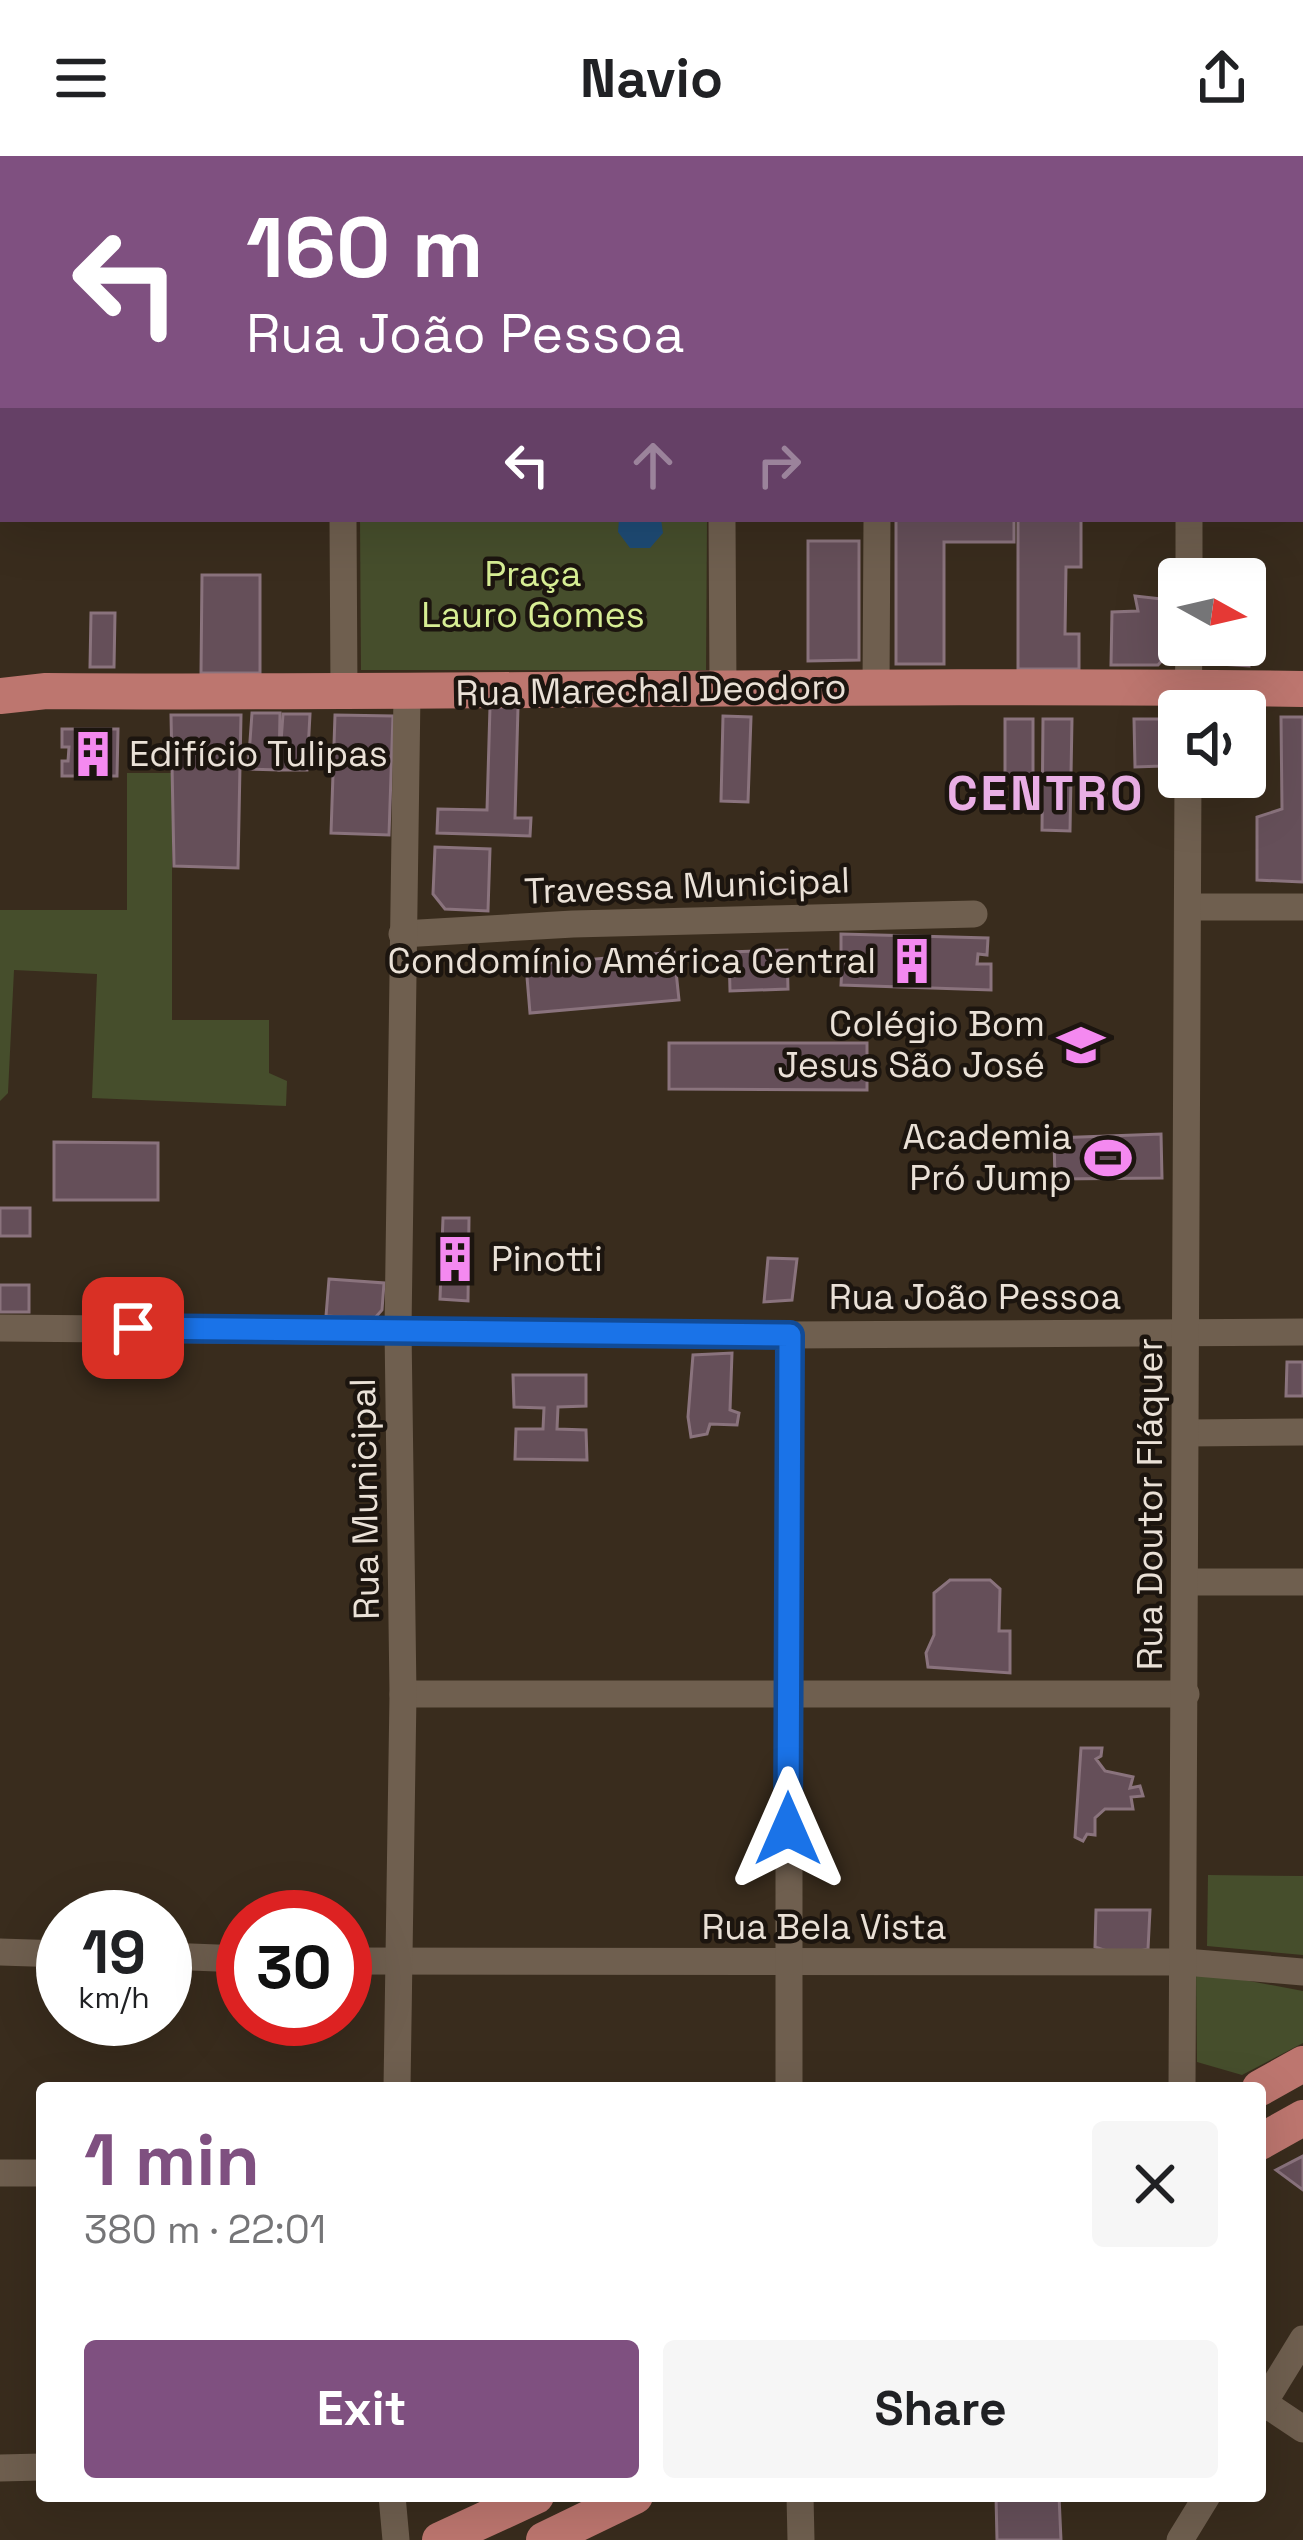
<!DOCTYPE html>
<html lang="en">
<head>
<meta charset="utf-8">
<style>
  body { margin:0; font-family:"Space Grotesk",sans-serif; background:#f6f6f6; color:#202124; height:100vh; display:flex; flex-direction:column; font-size:45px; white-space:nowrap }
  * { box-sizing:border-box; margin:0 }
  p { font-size:39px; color:#757577 }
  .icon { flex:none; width:66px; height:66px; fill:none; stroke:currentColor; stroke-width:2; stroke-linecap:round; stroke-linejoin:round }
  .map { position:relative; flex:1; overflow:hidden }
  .sheet { position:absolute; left:36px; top:1926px; width:1230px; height:420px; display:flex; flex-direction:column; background:#fff; border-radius:12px; box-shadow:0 12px 48px #0002 }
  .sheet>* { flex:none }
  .top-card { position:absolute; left:0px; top:0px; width:1305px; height:366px; box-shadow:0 12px 48px #0002; background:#7f5080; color:#fff; overflow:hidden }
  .needle { width:78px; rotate:98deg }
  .fabs { position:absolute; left:1158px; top:402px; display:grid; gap:24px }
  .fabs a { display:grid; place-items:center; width:108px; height:108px; border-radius:12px; background:#fff; box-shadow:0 12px 48px #0002; font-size:60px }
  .speed { position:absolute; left:36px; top:1734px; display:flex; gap:24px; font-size:60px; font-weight:700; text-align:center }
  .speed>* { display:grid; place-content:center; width:156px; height:156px; border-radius:50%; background:#fff; box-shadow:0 12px 48px #0002; line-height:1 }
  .speed small { font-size:30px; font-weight:400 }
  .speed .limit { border:18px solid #d22; background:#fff; color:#111 }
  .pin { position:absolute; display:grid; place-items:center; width:102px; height:102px; color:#fff; margin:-51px; border-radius:24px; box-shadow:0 6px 18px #0006 }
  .me { position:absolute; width:132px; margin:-66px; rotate:0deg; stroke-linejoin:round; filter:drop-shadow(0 0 9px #0008) }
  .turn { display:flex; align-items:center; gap:42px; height:252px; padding:0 48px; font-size:54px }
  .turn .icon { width:156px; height:156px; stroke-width:2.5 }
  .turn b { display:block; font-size:84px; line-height:102px }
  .lanes { display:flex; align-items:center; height:114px; padding:0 48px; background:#0003; justify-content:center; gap:60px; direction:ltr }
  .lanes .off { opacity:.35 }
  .round { display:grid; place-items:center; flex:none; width:126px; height:126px; border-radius:12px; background:#f6f6f6 }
  .summary { display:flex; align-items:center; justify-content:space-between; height:204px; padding:0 48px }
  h1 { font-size:72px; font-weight:800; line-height:90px; color:#7f5080 }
  .primary-button { display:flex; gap:24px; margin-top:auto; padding:24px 48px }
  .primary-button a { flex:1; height:138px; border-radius:12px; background:#7f5080; color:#fff; font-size:48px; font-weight:800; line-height:138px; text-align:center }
  .primary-button a+a { background:#f6f6f6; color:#202124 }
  header { display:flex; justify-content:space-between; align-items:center; height:156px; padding:0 48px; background:#fff; font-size:54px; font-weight:800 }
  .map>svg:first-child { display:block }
  .green { fill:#464e2c }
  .water { fill:#1e4b75 }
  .building { fill:#654f59; stroke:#8a737d; stroke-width:3 }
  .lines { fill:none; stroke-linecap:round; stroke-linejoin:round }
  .minor { stroke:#6f5f4f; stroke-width:27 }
  .major { stroke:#bd766f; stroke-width:36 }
  .route-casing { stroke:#114b97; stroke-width:30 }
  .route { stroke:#1a73e8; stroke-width:21 }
  .labels { text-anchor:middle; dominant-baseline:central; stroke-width:9; stroke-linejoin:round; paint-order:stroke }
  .park-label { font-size:36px; fill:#d7ee94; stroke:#1c150f }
  .street-label { font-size:36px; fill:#eae1d7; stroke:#1c150f }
  .poi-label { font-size:36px; fill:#eae1d7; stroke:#1c150f; text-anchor:end }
  .district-label { font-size:48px; font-weight:bold; letter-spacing:3px; fill:#e9aee5; stroke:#1c150f }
</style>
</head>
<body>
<header><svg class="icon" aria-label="menu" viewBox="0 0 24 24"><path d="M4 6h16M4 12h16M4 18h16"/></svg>Navio<svg class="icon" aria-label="share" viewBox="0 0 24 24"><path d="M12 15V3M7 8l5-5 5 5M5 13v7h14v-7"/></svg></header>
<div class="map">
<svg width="1303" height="2384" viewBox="0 0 1303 2384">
  <rect width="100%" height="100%" fill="#392c1d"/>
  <g class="green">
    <polygon points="360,363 707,363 706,514 361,514"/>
    <polygon points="127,617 172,617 172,864 269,864 269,917 287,925 286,950 92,942 97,818 14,814 8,937 0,945 0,754 127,754"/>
    <polygon points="1208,1719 1303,1720 1303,1799 1207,1790"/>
    <polygon points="1196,1815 1303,1835 1303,1887 1242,1919 1197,1906"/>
  </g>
  <polygon class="water" points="619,363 661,363 663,377 650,392 630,392 618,376"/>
  <g class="building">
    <polygon points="896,363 1014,363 1014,386 944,386 944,508 896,508"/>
    <polygon points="1018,363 1081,363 1081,411 1066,411 1065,478 1079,478 1079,513 1018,513"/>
    <polygon points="808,385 859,385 859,504 808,505"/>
    <polygon points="202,419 260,419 260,517 201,517"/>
    <polygon points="1135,440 1171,444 1168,498 1158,509 1111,509 1112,456 1138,455"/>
    <polygon points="1245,454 1251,454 1249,510 1220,508 1214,500 1215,489 1245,489"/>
    <polygon points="91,457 115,457 114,511 90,511"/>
    <polygon points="490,551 518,551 515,662 531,662 530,680 437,677 438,653 487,654"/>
    <polygon points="252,557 280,557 279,614 248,613"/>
    <polygon points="283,558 310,558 307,614 279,614"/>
    <polygon points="171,559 241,559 238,712 174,710"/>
    <polygon points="335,559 393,560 389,679 331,677"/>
    <polygon points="723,560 751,561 748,646 721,645"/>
    <polygon points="1281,561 1303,561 1303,726 1257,724 1257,661 1282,653"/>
    <rect x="1005" y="563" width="28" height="61"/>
    <polygon points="1043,563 1072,563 1070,675 1042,674"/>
    <polygon points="1134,563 1160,563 1162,610 1135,611"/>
    <polygon points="62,573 118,573 117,620 62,620 62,605 68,605 69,591 62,591"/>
    <polygon points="435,691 490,693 488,755 445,753 433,738"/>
    <polygon points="841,778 988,782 987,799 978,798 977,808 991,808 991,834 841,829 842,810 847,808 847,802 841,802"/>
    <polygon points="787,794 788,833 730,835 729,796"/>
    <polygon points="674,796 679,844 530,857 526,809"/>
    <polygon points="669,887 867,887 867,934 669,933"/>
    <polygon points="1161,978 1162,1022 1055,1023 1054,982"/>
    <polygon points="54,986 158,987 158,1044 54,1044"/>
    <rect x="0" y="1052" width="30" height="28"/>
    <polygon points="443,1062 469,1062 468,1145 440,1143"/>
    <polygon points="768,1102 797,1103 792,1144 764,1146"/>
    <polygon points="329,1123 384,1127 382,1154 374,1163 326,1160"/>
    <rect x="0" y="1129" width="29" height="27"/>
    <polygon points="732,1197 730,1254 739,1257 737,1269 710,1268 707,1278 691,1281 688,1261 693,1199"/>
    <polygon points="1287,1206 1303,1206 1303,1240 1286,1240"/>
    <polygon points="513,1219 586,1219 586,1250 558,1251 557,1273 586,1274 587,1304 515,1303 516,1273 543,1273 544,1252 514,1251"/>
    <polygon points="950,1424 990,1424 1000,1433 999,1475 1010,1475 1010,1517 928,1511 926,1497 934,1479 934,1437"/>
    <polygon points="1081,1592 1102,1592 1101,1600 1096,1603 1105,1615 1133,1621 1130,1632 1140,1630 1143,1640 1131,1641 1133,1653 1105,1653 1095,1662 1095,1679 1087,1678 1083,1685 1075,1681"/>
    <polygon points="1096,1754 1150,1754 1148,1793 1121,1800 1095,1791"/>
    <polygon points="1303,2000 1303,2034 1276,2014"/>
    <polygon points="996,2340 1059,2340 1061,2384 997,2384"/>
  </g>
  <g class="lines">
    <g class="minor">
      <polyline points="340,0 340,3"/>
      <polyline points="881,0 881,3"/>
      <polyline points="1190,0 1190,3"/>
      <polyline points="343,363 344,537"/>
      <polyline points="722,363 723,533"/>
      <polyline points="1189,423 1189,363"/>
      <polyline points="876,530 877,363"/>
      <polyline points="1188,555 1189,489"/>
      <polyline points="1188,751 1303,751"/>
      <polyline points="402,778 573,768 974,758"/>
      <polyline points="0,1172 789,1179 1303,1176"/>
      <polyline points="1186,1277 1303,1276"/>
      <polyline points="1186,1426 1303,1426"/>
      <polyline points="403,1538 1186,1538"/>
      <polyline points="0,1796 63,1798"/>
      <polyline points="165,1800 243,1803"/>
      <polyline points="345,1805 1185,1806 1303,1816"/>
      <polyline points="397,1932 403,1538 398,1173 407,537"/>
      <polyline points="789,1932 789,1179"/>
      <polyline points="1182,1932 1188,621"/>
      <polyline points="0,2017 42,2017"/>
      <polyline points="1264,2247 1303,2273"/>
      <polyline points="1260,2253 1303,2183"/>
      <polyline points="0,2312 42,2311"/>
      <polyline points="392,2340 396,2384"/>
      <polyline points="800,2340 801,2384"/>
      <polyline points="1180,2384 1207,2340"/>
    </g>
    <g class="major">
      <polyline points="52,0 55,3"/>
      <polyline points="805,0 835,3"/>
      <polyline points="89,3 104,0"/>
      <polyline points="0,21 3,21"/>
      <polyline points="1302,46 1303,46"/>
      <polyline points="0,81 3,81"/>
      <polyline points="1302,102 1303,102"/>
      <path d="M0 540 46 535C465 538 884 527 1303 533"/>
      <polyline points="1260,1932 1303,1908"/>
      <polyline points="1260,1986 1303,1962"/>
      <polyline points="440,2384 536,2340"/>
      <polyline points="544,2384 635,2340"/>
    </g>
  </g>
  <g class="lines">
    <defs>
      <polyline id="route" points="133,1172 790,1179 788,1673"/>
    </defs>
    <use href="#route" class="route-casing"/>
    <use href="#route" class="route"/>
  </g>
  <defs>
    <symbol id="building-bare" viewBox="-9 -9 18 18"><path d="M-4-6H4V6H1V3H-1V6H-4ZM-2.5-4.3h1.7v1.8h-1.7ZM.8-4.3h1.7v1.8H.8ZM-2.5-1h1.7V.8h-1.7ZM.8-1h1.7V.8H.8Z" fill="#f489f0" stroke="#1c150f" stroke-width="2.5" paint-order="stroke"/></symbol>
    <symbol id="school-bare" viewBox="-9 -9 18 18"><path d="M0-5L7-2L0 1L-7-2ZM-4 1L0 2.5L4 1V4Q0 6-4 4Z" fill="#f489f0" stroke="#1c150f" stroke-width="2.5" paint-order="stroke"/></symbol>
    <symbol id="stadium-bare" viewBox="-9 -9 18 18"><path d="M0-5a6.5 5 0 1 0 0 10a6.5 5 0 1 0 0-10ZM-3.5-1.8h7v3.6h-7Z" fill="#f489f0" stroke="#1c150f" stroke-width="2.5" paint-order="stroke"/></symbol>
  </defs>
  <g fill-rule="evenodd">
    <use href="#building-bare" x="60" y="565" width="66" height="66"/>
    <use href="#building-bare" x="879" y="772" width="66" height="66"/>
    <use href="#school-bare" x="1048" y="856" width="66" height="66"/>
    <use href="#stadium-bare" x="1075" y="969" width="66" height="66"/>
    <use href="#building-bare" x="422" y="1070" width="66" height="66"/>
  </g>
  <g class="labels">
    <g class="park-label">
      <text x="533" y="418">Praça<tspan x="533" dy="41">Lauro Gomes</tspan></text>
    </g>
    <g class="street-label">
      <text transform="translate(651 534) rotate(-1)">Rua Marechal Deodoro</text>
      <text transform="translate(687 730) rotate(-2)">Travessa Municipal</text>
      <text x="975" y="1141">Rua João Pessoa</text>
      <text transform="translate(365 1343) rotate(-91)">Rua Municipal</text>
      <text transform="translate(1150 1348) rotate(-90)">Rua Doutor Fláquer</text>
      <text x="824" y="1771">Rua Bela Vista</text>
    </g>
    <g class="poi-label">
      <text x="129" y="598" text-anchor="start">Edifício Tulipas</text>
      <text x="876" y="805">Condomínio América Central</text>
      <text x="1045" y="868">Colégio Bom<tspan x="1045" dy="41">Jesus São José</tspan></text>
      <text x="1072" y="981">Academia<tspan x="1072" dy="41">Pró Jump</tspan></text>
      <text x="491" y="1103" text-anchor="start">Pinotti</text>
    </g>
    <g class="district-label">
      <text x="1046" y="637">CENTRO</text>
    </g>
  </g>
</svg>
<div class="fabs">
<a><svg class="needle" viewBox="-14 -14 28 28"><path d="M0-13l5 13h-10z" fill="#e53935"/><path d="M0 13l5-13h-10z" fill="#757577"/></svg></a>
<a><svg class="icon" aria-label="sound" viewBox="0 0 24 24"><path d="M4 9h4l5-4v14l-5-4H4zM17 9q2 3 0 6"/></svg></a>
</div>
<div class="speed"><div>19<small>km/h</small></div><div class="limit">30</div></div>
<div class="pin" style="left:133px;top:1172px;background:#d93025"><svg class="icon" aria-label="arrive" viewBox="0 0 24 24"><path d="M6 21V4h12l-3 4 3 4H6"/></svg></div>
<svg class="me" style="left:788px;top:1673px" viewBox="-20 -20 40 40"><path d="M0-17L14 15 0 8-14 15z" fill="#1a73e8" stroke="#fff" stroke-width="4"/></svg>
<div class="top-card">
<div class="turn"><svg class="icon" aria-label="left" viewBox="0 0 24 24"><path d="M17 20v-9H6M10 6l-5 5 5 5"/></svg><div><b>160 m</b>Rua João Pessoa</div></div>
<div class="lanes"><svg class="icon" aria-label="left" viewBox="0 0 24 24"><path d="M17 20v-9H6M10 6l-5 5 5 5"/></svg><svg class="icon off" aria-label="ahead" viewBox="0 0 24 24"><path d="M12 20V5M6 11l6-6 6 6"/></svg><svg class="icon off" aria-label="right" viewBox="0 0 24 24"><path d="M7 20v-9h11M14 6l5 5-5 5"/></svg></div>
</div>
<section class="sheet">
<div class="summary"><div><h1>1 min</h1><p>380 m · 22:01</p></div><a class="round"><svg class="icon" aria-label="close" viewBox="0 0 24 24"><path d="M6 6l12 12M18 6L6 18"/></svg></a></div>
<div class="primary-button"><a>Exit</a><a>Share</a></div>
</section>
</div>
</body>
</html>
